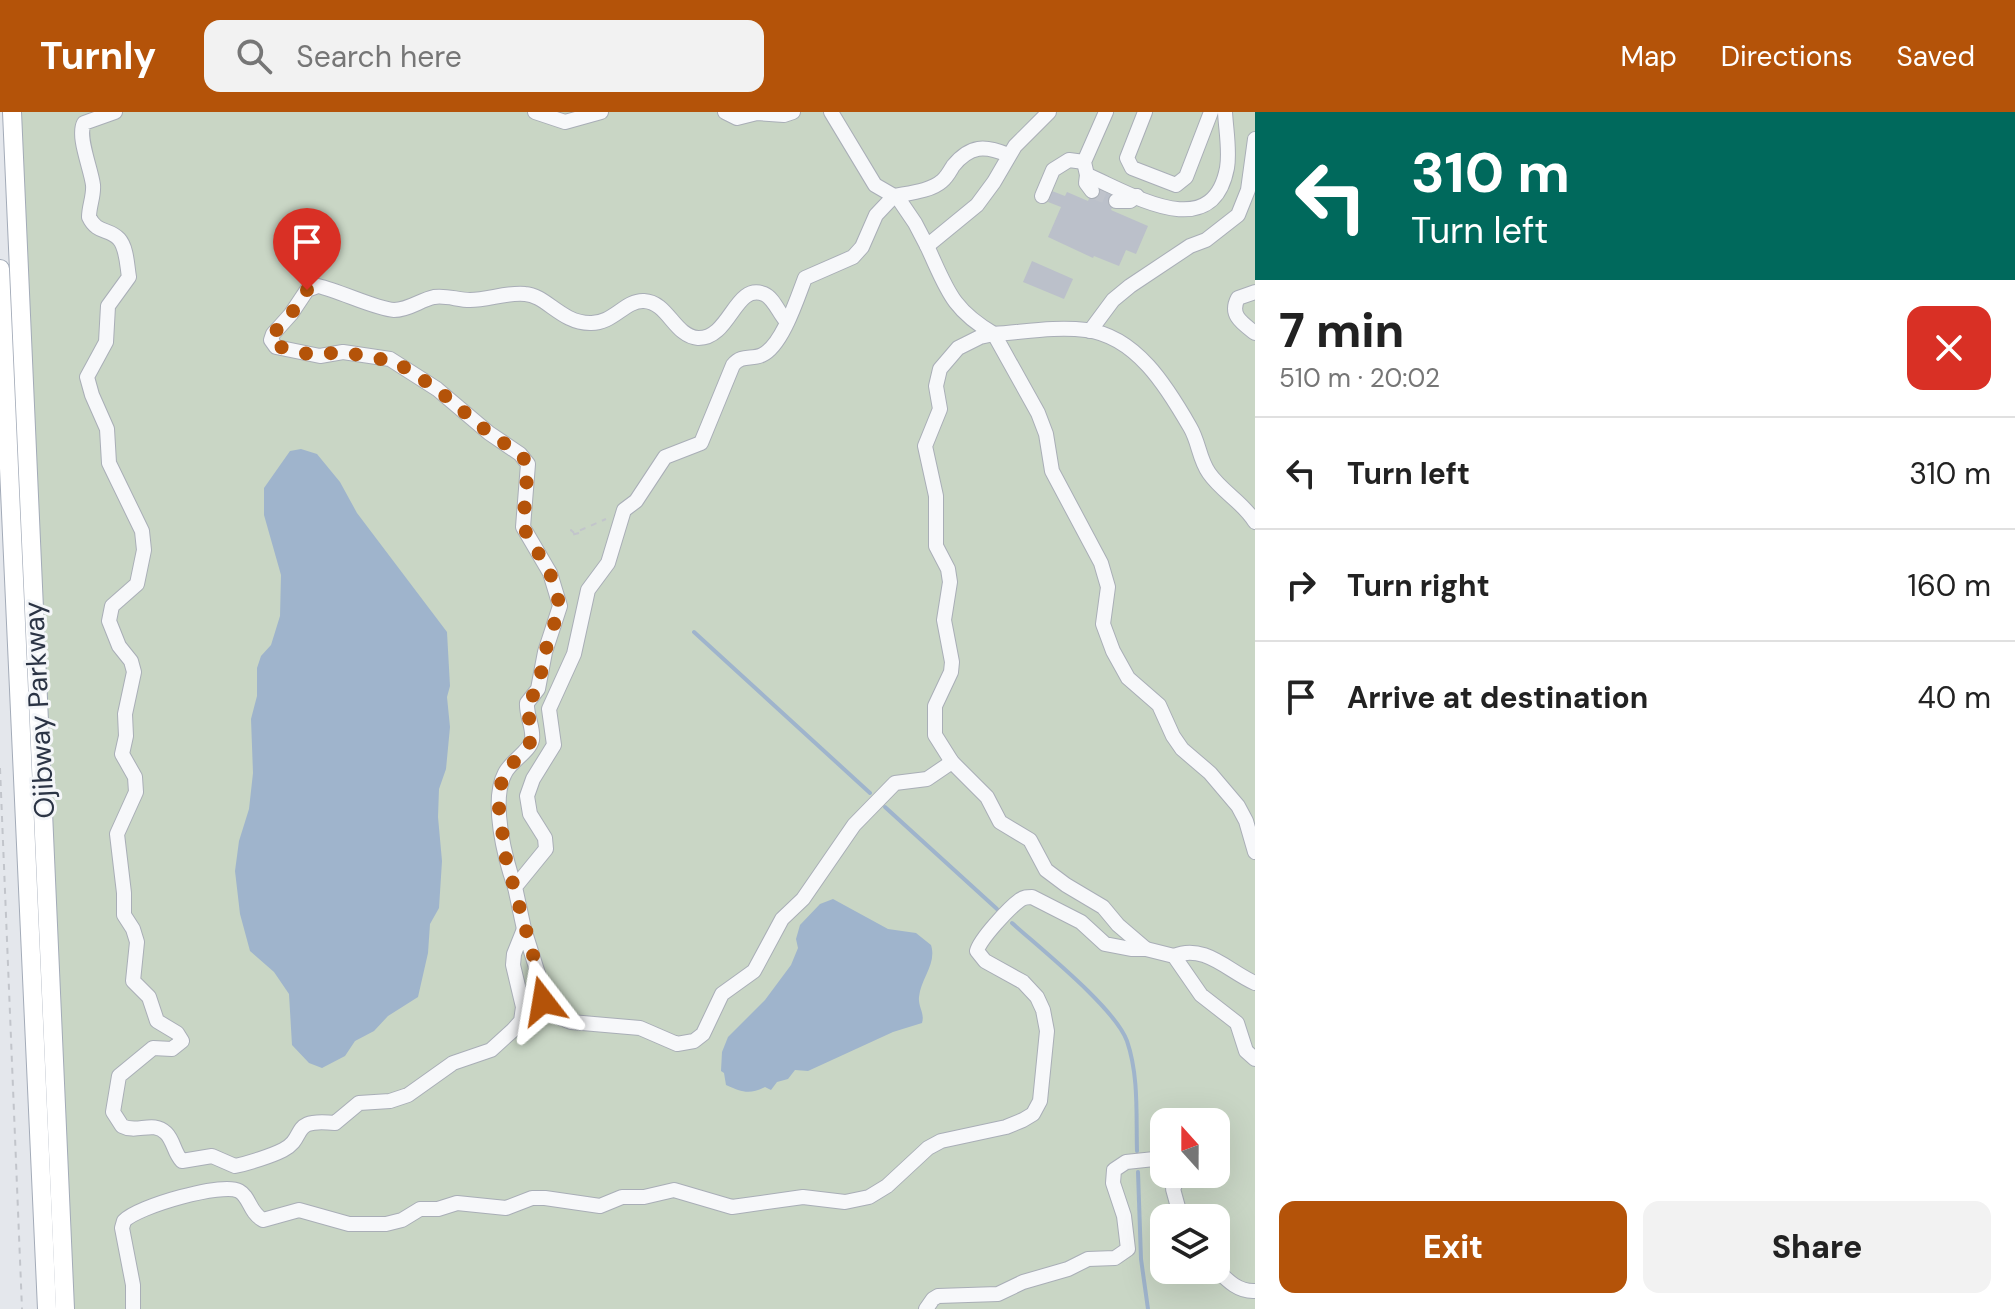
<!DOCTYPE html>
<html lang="en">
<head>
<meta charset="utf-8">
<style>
  body { margin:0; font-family:"DM Sans",sans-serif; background:#f2f2f2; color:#222; height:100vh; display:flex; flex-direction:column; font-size:30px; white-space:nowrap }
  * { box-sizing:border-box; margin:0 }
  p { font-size:26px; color:#767676 }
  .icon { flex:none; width:44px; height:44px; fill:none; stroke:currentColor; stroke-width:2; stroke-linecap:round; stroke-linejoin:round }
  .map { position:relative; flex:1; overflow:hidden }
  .sheet { display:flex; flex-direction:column; background:#fff; width:760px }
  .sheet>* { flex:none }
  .top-card { background:#00695c; color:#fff; overflow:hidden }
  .needle { width:52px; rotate:339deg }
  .fabs { position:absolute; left:1150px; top:996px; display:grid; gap:16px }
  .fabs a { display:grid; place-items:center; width:80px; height:80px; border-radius:16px; background:#fff; box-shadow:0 8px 32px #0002; font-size:40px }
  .pin { position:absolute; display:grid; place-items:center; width:68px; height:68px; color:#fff; margin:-82px -34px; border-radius:50% 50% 50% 0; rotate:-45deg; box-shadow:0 0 8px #0007 }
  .pin .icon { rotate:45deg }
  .me { position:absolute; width:88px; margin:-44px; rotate:346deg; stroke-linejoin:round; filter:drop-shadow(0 0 6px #0008) }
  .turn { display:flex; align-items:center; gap:28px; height:168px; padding:0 24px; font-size:36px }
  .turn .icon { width:104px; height:104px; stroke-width:2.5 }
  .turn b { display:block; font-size:56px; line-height:68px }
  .round { display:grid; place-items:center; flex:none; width:84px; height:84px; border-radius:16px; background:#f2f2f2 }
  .headline { display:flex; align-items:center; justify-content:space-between; height:136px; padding:0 24px }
  h1 { font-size:48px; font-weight:800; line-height:60px }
  .button { display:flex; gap:16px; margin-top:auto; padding:16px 24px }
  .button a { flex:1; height:92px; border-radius:16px; background:#b45309; color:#fff; font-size:32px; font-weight:800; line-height:92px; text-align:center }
  .button a+a { background:#f2f2f2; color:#222 }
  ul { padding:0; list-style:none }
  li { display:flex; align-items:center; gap:24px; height:112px; padding:0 24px; border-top:2px solid #e0e0e0 }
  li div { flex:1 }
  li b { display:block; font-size:30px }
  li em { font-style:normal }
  header { display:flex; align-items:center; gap:48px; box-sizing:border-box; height:112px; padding:0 40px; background:#b45309; color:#fff }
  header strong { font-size:38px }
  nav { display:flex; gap:44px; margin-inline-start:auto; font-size:28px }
  .search { width:560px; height:72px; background:#f2f2f2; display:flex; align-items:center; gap:20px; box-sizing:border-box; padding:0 28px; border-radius:16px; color:#767676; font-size:30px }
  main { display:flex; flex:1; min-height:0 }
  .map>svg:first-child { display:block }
  .green { fill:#c9d6c5; fill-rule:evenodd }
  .water { fill:#9fb4cc }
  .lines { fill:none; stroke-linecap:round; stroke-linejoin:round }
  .stream { stroke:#9fb4cc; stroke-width:4 }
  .building { fill:#bbc0ca }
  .minor-tunnel { stroke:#bfc3cb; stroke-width:14; stroke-dasharray:14 7; stroke-linecap:butt }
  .minor-casing { stroke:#a9aeb7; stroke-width:16 }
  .major-casing { stroke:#a3abb8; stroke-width:20 }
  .path { stroke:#c2c5cb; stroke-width:2; stroke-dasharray:6 6; stroke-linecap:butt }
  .minor { stroke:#f7f8fa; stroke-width:14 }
  .major { stroke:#fff; stroke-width:18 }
  .route { stroke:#b45309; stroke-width:14; stroke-dasharray:0 25.2 }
  .labels { text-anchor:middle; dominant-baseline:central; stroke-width:6; stroke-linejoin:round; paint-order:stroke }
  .street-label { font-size:28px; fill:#2b3445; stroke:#f4f6f9 }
</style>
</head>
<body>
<header>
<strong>Turnly</strong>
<div class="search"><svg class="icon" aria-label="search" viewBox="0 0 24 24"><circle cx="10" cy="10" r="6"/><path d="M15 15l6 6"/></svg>Search here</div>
<nav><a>Map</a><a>Directions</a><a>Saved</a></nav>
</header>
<main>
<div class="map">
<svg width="1255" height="1197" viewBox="0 0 1255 1197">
  <rect width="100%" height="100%" fill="#e4e7ec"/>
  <path class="green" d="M21 0H1255V1197H73ZM1164 1010H1216V1062H1164ZM1164 1106H1216V1158H1164Z"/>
  <g class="water">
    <polygon points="301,337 317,342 340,370 357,401 447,520 450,574 447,585 450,615 446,657 439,677 438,705 442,749 439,796 430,812 428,841 418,885 388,904 374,919 355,929 345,944 322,956 309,951 292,933 289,882 274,860 250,839 240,802 235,759 239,729 249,697 253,661 251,607 257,584 257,556 261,544 271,533 280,504 281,463 264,403 264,376 290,339"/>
    <path d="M833 787 888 817 916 821 931 833C937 852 921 866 919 885 918 895 925 901 922 911L893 920 808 959 795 958 788 967 777 970 771 978 765 975C749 983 742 980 726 973L724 961 721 959 722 940 728 925 765 888 791 853 798 836 796 827 800 813 820 792Z"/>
  </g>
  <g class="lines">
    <g class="stream">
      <polyline points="694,520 870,681"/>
      <polyline points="885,695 997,797"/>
      <path d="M1012 811C1041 837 1115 896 1127 929 1139 964 1136 1004 1137 1039"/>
      <polyline points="1138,1060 1141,1147 1148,1197"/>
    </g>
  </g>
  <g class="building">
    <polygon points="1094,75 1117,85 1111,98 1148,114 1136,142 1126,138 1119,154 1094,144 1093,146 1048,125 1061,95 1048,90 1052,79 1065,84 1067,80 1088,89"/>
    <polygon points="1032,149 1073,167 1064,187 1023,170"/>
  </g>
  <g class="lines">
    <polyline class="minor-tunnel" points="1092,79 1116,89"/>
    <defs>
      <g id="minor">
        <path d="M115 0 84 11C77 25 91 56 93 73 94 84 89 94 89 105 97 122 109 116 119 127 127 136 127 154 129 165L108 194 106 230 87 265 92 283 107 317 109 351 142 419 144 438 137 472 112 494 109 509 119 534 131 549 134 560 125 602 126 624 122 642 135 665 136 680 117 722 124 781V803L133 817 137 830 133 869 149 885 157 909 177 921 182 929 172 937 153 936 119 964 113 1000 122 1014C137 1022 153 1008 166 1021 174 1029 174 1041 182 1049L212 1044 235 1054C249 1051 271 1044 283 1038 308 1025 288 1006 335 1011L359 991 390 989 408 983 453 951 491 938 513 918 521 909 523 895 513 853 514 842 524 817 540 868 543 889 553 903 571 910 640 916 677 932 694 929 703 922 722 882 754 859 782 807 803 787 854 713 895 671 927 667 952 650"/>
        <polyline points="535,0 565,10 601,0"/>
        <polyline points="725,0 737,6 757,1 784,3 793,0"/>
        <path d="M1106 0 1084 50 1087 63C1130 81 1212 134 1227 56 1230 39 1226 18 1225 0"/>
        <polyline points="1145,0 1127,46 1132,56 1176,73 1186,65 1211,0"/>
        <path d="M1008 43C985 33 970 33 953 54 950 59 947 65 942 69 931 79 909 81 894 84L898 86 915 111 927 134 977 93 994 70 1015 34 1049 0"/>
        <polyline points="1087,63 1086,71 1092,79"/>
        <polyline points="1042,84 1053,58 1069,48 1084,50"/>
        <polyline points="1116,89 1130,89 1137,84"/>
        <path d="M927 134C947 177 951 197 994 222"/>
        <path d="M1255 180 1238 186C1229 203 1242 211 1255 221"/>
        <polyline points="1090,219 1113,188 1130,174 1190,134 1206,128 1238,103 1248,78 1255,27"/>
        <polyline points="994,222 980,225 958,236 940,257 936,274 940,297 925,334 936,384 936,434 948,457 950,470 944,508 952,550 951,560 935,594 935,623 952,650 987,685 1000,710 1030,728 1046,758 1066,773 1103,795 1118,813 1146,837"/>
        <path d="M1255 410C1243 390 1222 380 1209 361 1199 347 1199 330 1190 315 1167 275 1136 224 1086 218 1056 214 1024 220 994 222L1038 301 1046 322 1052 359 1101 451 1108 475 1103 512 1113 539 1128 566 1159 593 1173 624 1182 637 1210 661 1238 694 1246 709 1255 740"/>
        <path d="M515 775C505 747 490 689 505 661 511 649 529 640 532 628 534 616 526 603 527 591L538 577 545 540 560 494 550 461 523 415 528 352 520 342 489 321 437 277 390 247 343 240 320 244 276 235 271 228 273 222 291 202 307 178 318 174C340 179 376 197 394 198 409 198 420 188 434 185 446 183 458 188 470 188 488 188 507 180 525 182 546 183 561 211 590 211 613 212 625 188 644 189 668 190 674 224 698 226 730 227 735 170 764 182 774 186 779 202 787 210"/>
        <path d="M524 817 515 775 546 737 545 726 530 702 527 684 533 667 554 633 549 597 574 542 588 478 608 451 624 398 636 389 665 345 701 331 733 253C742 242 751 248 762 243 782 234 797 187 805 166L853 145 862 135 876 103 894 84 875 73 831 0"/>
        <path d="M1174 844C1204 831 1228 859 1255 871"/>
        <polyline points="1180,1062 1173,1077 1181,1106"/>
        <path d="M1216 1157C1227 1168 1238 1180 1255 1179"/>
        <path d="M133 1197V1173L122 1116 124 1109C138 1094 223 1070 239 1079 250 1085 249 1100 263 1108L299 1098 349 1112H386L402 1108 420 1097H438L457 1091 506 1096 532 1086H545L600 1094 622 1085H644L674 1078 732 1095 803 1085 845 1090 869 1085 887 1074 928 1036 941 1029 1006 1015 1023 1008 1033 1002 1040 989 1047 919 1043 898 1037 885 1023 870 985 849 977 839C980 827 1009 796 1020 788 1024 785 1027 785 1032 785L1081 810 1105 832 1131 837H1146L1174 844 1201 883 1237 911 1246 939 1255 947"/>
        <polyline points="926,1197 933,1187 938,1184 998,1182 1023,1170 1068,1157 1088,1147 1115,1146 1128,1137 1124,1104 1113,1071 1114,1058 1126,1050 1164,1046"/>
      </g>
      <g id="major">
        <polyline points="12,0 65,1197"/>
        <polyline points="0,157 47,1197"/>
      </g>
    </defs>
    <use href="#minor" class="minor-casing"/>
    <use href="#major" class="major-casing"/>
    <g class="path">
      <polyline points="579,421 571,423 571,418 574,421 606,407"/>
      <polyline points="0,656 22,1197"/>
    </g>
    <use href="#minor" class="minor"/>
    <use href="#major" class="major"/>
  </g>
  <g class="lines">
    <polyline class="route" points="307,178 291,202 273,222 273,233 312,243 343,240 396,250 437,277 489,321 520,342 528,352 523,415 550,461 560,494 545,540 538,577 527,591 532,628 504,662 500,676 499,696 506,747 540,868 543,889"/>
  </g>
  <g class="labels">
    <g class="street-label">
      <text transform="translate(39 598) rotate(-93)">Ojibway Parkway</text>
    </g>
  </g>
</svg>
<div class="fabs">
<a><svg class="needle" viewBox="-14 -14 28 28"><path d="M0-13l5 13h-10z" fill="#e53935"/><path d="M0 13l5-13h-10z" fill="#767676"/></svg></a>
<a><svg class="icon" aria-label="layers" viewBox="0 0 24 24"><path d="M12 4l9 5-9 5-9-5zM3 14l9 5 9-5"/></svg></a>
</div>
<div class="pin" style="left:307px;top:178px;background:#d93025"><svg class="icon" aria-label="arrive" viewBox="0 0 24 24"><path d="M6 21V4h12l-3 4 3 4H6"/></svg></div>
<svg class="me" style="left:543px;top:889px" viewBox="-20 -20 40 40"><path d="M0-17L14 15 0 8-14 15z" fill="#b45309" stroke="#fff" stroke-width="4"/></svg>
</div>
<section class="sheet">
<div class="top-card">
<div class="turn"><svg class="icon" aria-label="left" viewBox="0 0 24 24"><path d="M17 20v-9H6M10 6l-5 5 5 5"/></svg><div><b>310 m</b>Turn left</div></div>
</div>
<div class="headline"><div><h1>7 min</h1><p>510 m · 20:02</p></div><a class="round" style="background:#d93025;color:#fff"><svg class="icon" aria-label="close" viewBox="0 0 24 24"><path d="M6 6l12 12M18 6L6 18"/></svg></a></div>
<ul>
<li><svg class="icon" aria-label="left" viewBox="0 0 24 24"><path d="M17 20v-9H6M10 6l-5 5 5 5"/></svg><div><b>Turn left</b></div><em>310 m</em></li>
<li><svg class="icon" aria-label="right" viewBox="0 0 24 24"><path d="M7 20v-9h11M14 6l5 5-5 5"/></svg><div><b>Turn right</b></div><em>160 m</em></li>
<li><svg class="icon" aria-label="arrive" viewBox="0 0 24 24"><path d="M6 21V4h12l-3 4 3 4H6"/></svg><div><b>Arrive at destination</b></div><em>40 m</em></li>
</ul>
<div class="button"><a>Exit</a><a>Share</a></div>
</section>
</main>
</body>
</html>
